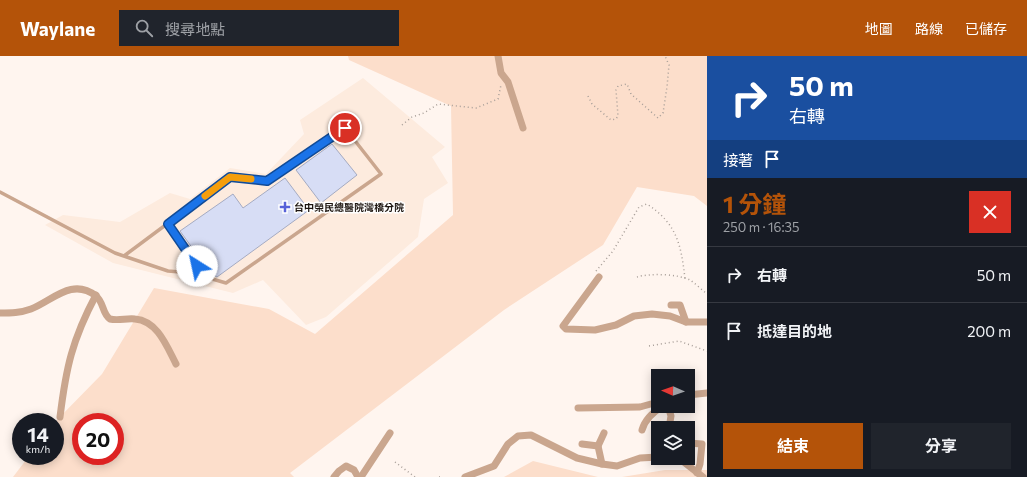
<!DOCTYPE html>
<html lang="zh-TW">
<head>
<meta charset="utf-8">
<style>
  body { margin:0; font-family:Commissioner,"Noto Sans TC",sans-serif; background:#20242c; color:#f1f3f6; height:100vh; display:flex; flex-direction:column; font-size:15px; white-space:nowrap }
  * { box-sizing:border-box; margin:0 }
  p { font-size:13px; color:#9ea1a6 }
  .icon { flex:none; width:22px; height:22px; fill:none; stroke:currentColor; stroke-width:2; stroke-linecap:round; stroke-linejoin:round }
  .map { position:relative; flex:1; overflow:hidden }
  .side { display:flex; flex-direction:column; background:#171b24; width:320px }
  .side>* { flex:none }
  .hud { background:#1a4fa0; color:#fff; overflow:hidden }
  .needle { width:26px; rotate:272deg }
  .fabs { position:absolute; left:651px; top:313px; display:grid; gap:8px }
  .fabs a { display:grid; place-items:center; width:44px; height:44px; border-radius:0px; background:#171b24; box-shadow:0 2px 10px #0003; font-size:20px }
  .speed { position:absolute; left:12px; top:357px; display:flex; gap:8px; font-size:20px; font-weight:700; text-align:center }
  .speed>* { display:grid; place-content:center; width:52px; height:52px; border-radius:50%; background:#171b24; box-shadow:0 2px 10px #0003; line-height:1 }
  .speed small { font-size:10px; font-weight:400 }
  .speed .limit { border:6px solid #d22; background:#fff; color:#111 }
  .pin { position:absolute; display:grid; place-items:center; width:34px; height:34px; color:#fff; margin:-17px; border:2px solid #fff; border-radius:50%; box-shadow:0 1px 4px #0007 }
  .me { position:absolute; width:44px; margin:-22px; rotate:325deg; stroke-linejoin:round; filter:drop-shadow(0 0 3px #0008) }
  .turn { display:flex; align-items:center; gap:14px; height:84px; padding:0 16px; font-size:18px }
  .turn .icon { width:52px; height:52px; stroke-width:2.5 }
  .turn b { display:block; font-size:28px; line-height:34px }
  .then { display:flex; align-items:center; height:38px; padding:0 16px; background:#0003; gap:8px; font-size:15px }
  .round { display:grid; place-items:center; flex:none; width:42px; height:42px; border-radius:0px; background:#20242c }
  .overview { display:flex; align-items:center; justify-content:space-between; height:68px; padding:0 16px }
  h1 { font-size:24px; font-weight:700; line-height:30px; color:#b45309 }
  .action { display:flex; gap:8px; margin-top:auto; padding:8px 16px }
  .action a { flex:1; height:46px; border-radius:0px; background:#b45309; color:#fff; font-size:16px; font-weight:700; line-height:46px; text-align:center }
  .action a+a { background:#20242c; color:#f1f3f6 }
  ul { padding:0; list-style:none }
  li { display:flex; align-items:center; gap:12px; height:56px; padding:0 16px; border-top:1px solid #363941 }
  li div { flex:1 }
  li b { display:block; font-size:15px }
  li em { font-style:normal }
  header { display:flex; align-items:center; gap:24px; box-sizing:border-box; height:56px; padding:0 20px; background:#b45309; color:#fff }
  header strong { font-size:19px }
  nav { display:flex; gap:22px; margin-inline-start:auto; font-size:14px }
  .search { width:280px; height:36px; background:#20242c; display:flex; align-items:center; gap:10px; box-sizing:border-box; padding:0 14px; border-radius:0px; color:#9ea1a6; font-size:15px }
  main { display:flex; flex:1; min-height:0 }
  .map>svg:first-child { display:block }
  .built { fill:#fdebde }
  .green { fill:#fcdecb; fill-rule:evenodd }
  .building { fill:#d7ddf5; stroke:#a5abc2 }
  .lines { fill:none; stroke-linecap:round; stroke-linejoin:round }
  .path { stroke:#a79e98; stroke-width:1.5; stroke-dasharray:1 3; stroke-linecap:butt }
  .lane { stroke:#caa68e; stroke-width:3.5 }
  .street { stroke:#caa68e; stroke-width:7 }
  .route-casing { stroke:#114b97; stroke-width:10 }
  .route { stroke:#1a73e8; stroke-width:7 }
  .slow { stroke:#f59e0b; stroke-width:7 }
  .poi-dot { fill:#5762d8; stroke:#fff; stroke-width:1.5 }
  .labels { text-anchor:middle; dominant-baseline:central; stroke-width:3; stroke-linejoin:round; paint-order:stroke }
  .poi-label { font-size:10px; font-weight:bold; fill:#1d1510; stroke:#fff; text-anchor:start }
</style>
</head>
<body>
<header>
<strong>Waylane</strong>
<div class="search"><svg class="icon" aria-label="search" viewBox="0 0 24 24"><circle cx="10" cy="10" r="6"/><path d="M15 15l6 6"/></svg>搜尋地點</div>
<nav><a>地圖</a><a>路線</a><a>已儲存</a></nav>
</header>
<main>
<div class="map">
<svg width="707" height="421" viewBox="0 0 707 421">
  <rect width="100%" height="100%" fill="#fff5ef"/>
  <polygon class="built" points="363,22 445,91 432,101 448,127 424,143 418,181 326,261 306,269 263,224 233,237 113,207 45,169 63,159 120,166 170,137 190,143 230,112 266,118 304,78 300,64"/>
  <g class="green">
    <path d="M348 0H707V150L694 140 637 131 603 189 504 254 290 417 294 421H13L29 400H55V366L102 318 154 232 269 253 315 278 453 159 451 50 349 4ZM81 366H115V400H81Z"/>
    <polygon points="533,405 598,421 504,421"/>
    <polygon points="665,414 707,414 707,421 622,421"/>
  </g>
  <g class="building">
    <polygon points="332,88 357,119 321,147 296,114"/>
    <polygon points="285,122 309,154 217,221 212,219 180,175 233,138 243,152"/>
  </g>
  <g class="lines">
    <g class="path">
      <polyline points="588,40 592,48 611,64 616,63 618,60 616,34 618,30 627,28 631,38 658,62 663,57 667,31 669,9 665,0"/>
      <polyline points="402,69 412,61 424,57 438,48 476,52 498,43 501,29"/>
      <path d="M596 215 613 195 639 151 647 148C677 168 681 188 685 223"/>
      <path d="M637 221C650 217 678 218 690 224 696 228 702 234 707 238"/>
      <polyline points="649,290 679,285 707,295"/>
      <polyline points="395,406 415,421"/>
      <polyline points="439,421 443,421"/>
    </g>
    <g class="lane">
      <polyline points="0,136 115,197 168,215 192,217 226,227 381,118 345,72 267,125 230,121 124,200"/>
      <polyline points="167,168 205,221"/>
    </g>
    <g class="street">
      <polyline points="498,0 501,17 508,26 523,72"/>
      <polyline points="599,221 563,270 566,273 595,274 616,269 634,260 652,258 670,260 686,266 707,266"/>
      <polyline points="671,249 680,249 686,266"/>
      <path d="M0 257C11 257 20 257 31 253 52 245 72 221 96 240 104 246 102 258 110 263 118 265 127 262 135 263 158 265 167 291 176 308"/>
      <polyline points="688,339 707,337"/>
      <polyline points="668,350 671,360 669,372"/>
      <polyline points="578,352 640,351 658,346"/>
      <path d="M60 361C66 312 72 284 96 239"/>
      <path d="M642 374C645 363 653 356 663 350"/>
      <polyline points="688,387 702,388 700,408 697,417"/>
      <polyline points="582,388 598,390 602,408"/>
      <polyline points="598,390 604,377"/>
      <polyline points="664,402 680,403 703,421"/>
      <polyline points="334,421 339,415 346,410 354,414 358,421"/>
      <polyline points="361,421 390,377"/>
      <polyline points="465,421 494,410 508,388 518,380 531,379 577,402 602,408 617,410 640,402 658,401"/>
    </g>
  </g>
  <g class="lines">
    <defs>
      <polyline id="route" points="197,210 168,168 230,121 267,125 345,72"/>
    </defs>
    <use href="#route" class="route-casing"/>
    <use href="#route" class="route"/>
    <polyline class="slow" points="205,140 230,121 251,123"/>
  </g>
  <path class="poi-dot" d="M283 145h4v4h4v4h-4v4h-4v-4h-4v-4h4z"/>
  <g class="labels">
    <g class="poi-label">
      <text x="294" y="151">台中榮民總醫院灣橋分院</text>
    </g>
  </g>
</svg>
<div class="fabs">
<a><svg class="needle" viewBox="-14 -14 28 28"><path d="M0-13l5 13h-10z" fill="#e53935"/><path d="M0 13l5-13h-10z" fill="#9ea1a6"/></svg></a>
<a><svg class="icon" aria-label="layers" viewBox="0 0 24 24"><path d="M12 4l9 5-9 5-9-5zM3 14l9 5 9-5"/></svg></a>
</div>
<div class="speed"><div>14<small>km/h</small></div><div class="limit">20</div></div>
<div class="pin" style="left:345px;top:72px;background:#d93025"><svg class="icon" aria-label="arrive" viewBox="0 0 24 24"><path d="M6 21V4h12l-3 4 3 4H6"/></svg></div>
<svg class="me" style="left:197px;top:210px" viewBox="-20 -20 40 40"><circle r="19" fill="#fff"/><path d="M0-13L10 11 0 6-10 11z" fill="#1a73e8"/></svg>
</div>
<section class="side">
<div class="hud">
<div class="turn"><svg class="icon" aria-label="right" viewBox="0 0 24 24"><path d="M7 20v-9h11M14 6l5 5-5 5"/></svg><div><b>50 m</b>右轉</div></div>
<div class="then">接著<svg class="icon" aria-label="arrive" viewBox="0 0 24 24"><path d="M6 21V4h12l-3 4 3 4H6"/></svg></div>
</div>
<div class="overview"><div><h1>1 分鐘</h1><p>250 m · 16:35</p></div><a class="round" style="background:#d93025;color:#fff"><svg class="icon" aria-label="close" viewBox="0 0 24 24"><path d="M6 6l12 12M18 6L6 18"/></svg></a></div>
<ul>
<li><svg class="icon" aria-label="right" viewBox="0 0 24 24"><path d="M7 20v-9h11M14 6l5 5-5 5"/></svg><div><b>右轉</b></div><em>50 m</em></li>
<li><svg class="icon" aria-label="arrive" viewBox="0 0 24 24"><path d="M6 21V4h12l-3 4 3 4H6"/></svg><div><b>抵達目的地</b></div><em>200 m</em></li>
</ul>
<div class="action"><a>結束</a><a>分享</a></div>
</section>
</main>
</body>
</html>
